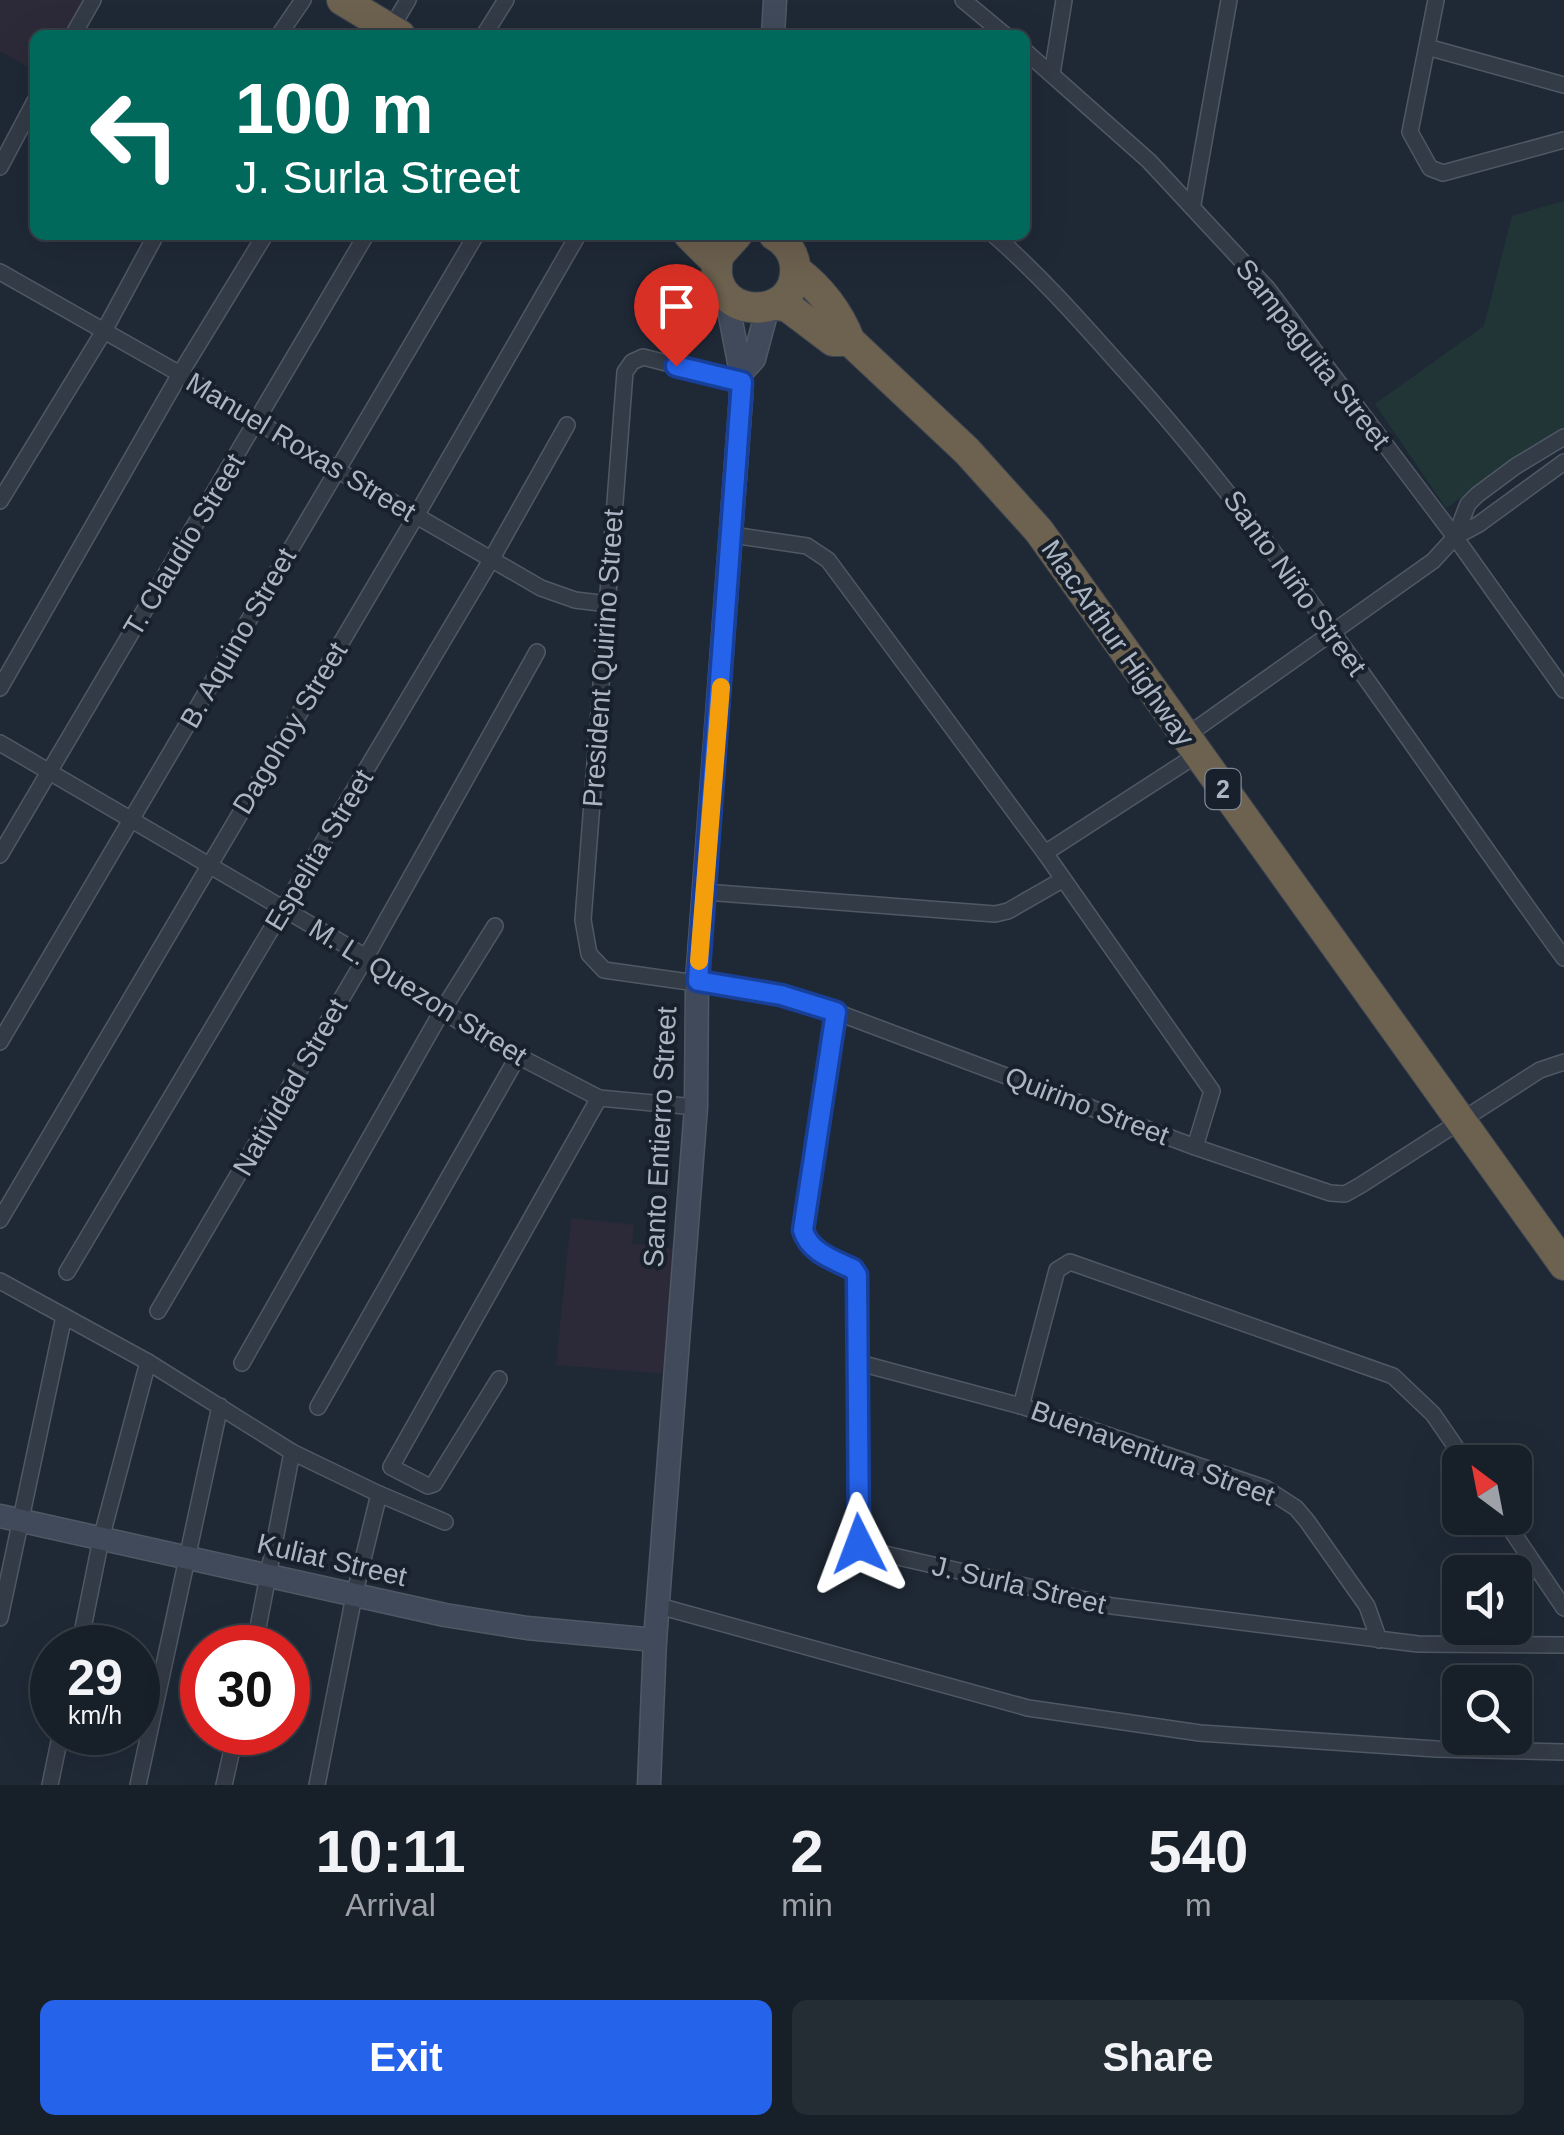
<!DOCTYPE html>
<html lang="en">
<head>
<meta charset="utf-8">
<style>
  body { margin:0; font-family:Arial,sans-serif; background:#242c34; color:#f1f3f6; height:100vh; display:flex; flex-direction:column; font-size:38px; white-space:nowrap }
  * { box-sizing:border-box; margin:0 }
  p { font-size:32px; color:#9ea2a8 }
  .icon { flex:none; width:55px; height:55px; fill:none; stroke:currentColor; stroke-width:2; stroke-linecap:round; stroke-linejoin:round }
  .map { position:relative; height:1785px; overflow:hidden }
  .panel { display:flex; flex-direction:column; background:#171f28; flex:1 }
  .panel>* { flex:none }
  .banner { position:absolute; left:30px; top:30px; width:1000px; height:210px; border-radius:15px; box-shadow:0 10px 40px #0002,0 0 0 2px #363d45; background:#00695c; color:#fff; overflow:hidden }
  .needle { width:65px; rotate:328deg }
  .controls { position:absolute; left:1442px; top:1445px; display:grid; gap:20px }
  .controls a { display:grid; place-items:center; width:90px; height:90px; border-radius:15px; background:#171f28; box-shadow:0 10px 40px #0002,0 0 0 2px #363d45; font-size:50px }
  .speed { position:absolute; left:30px; top:1625px; display:flex; gap:20px; font-size:50px; font-weight:700; text-align:center }
  .speed>* { display:grid; place-content:center; width:130px; height:130px; border-radius:50%; background:#171f28; box-shadow:0 10px 40px #0002,0 0 0 2px #363d45; line-height:1 }
  .speed small { font-size:25px; font-weight:400 }
  .speed .limit { border:15px solid #d22; background:#fff; color:#111 }
  .pin { position:absolute; display:grid; place-items:center; width:85px; height:85px; color:#fff; margin:-102px -42px; border-radius:50% 50% 50% 0; rotate:-45deg; box-shadow:0 0 10px #0007 }
  .pin .icon { rotate:45deg }
  .me { position:absolute; width:110px; margin:-55px; rotate:357deg; stroke-linejoin:round; filter:drop-shadow(0 0 8px #0008) }
  .turn { display:flex; align-items:center; gap:35px; height:210px; padding:0 40px; font-size:45px }
  .turn .icon { width:130px; height:130px; stroke-width:2.5 }
  .turn b { display:block; font-size:70px; line-height:85px }
  .eta { display:flex; justify-content:space-evenly; align-items:center; height:170px; text-align:center }
  .eta b { font-size:60px; font-weight:700; line-height:70px }
  .action { display:flex; gap:20px; margin-top:auto; padding:20px 40px }
  .action a { flex:1; height:115px; border-radius:15px; background:#2563eb; color:#fff; font-size:40px; font-weight:700; line-height:115px; text-align:center }
  .action a+a { background:#242c34; color:#f1f3f6 }
  .map>svg:first-child { display:block }
  .medical { fill:#2c2a38 }
  .green { fill:#213537 }
  .lines { fill:none; stroke-linecap:round; stroke-linejoin:round }
  .street-casing { stroke:#505865; stroke-width:18 }
  .secondary-casing { stroke:#505865; stroke-width:25 }
  .highway-casing { stroke:#3d4551; stroke-width:32 }
  .street { stroke:#333b47; stroke-width:15 }
  .secondary { stroke:#404a5a; stroke-width:22 }
  .highway { stroke:#6d614f; stroke-width:30 }
  .route-casing { stroke:#184099; stroke-width:25 }
  .route { stroke:#2563eb; stroke-width:18 }
  .slow { stroke:#f59e0b; stroke-width:18 }
  .labels { text-anchor:middle; dominant-baseline:central; stroke-width:8; stroke-linejoin:round; paint-order:stroke }
  .shield { fill:#18202b; stroke:#808896; stroke-width:2.5 }
  .shield-label { font-size:25px; font-weight:bold; fill:#acb5c4 }
  .street-label { font-size:28px; fill:#acb5c4; stroke:#18202b }
</style>
</head>
<body>
<div class="map">
<svg width="1564" height="1785" viewBox="0 0 1564 1785">
  <rect width="100%" height="100%" fill="#1f2936"/>
  <g class="medical">
    <polygon points="0,0 85,0 66,35 35,35 35,71 0,51"/>
    <polygon points="571,1218 634,1225 632,1243 674,1249 668,1374 556,1365"/>
  </g>
  <polygon class="green" points="1564,201 1564,428 1446,508 1375,404 1484,326 1512,216"/>
  <g class="lines">
    <defs>
      <g id="street">
        <polyline points="963,0 1005,35"/>
        <polyline points="1436,0 1410,132 1430,168 1443,173 1564,140"/>
        <polyline points="389,32 408,0"/>
        <polyline points="73,35 93,0"/>
        <polyline points="279,35 303,0"/>
        <polyline points="484,35 506,0"/>
        <polyline points="1427,47 1564,85"/>
        <polyline points="1025,51 1149,161 1267,288 1455,537 1564,690"/>
        <polyline points="1052,74 1064,0"/>
        <polyline points="0,167 35,101"/>
        <polyline points="1193,204 1229,0"/>
        <path d="M994 235C1042 277 1083 324 1125 371 1289 553 1420 761 1564 958"/>
        <polyline points="0,272 180,374 337,470 541,588 575,600 608,604"/>
        <polyline points="741,382 643,357 632,362 625,372 583,920 589,954 604,970 781,995 836,1012 1195,1147 1330,1193 1345,1194 1361,1185 1540,1070 1564,1062"/>
        <polyline points="0,501 104,331 156,235"/>
        <polyline points="732,535 807,546 828,560 1045,853 1212,1091 1195,1147"/>
        <polyline points="1455,537 1479,524 1564,462"/>
        <polyline points="0,688 180,374 265,235"/>
        <polyline points="1186,736 1433,561 1455,537 1468,504 1477,495 1516,466 1564,437"/>
        <polyline points="0,743 366,957 442,1011 518,1056 599,1098 696,1107"/>
        <polyline points="1045,853 1198,754"/>
        <polyline points="0,855 366,235"/>
        <polyline points="705,892 995,914 1008,911 1062,880"/>
        <path d="M836 1012 803 1231C810 1256 841 1258 857 1275V1531L863 1549 1112 1606 1418 1644 1564 1645"/>
        <polyline points="0,1042 476,235"/>
        <polyline points="0,1220 416,516 578,235"/>
        <polyline points="67,1272 491,560 567,425"/>
        <polyline points="0,1281 148,1362 292,1452 379,1494 445,1522"/>
        <polyline points="158,1311 366,957 537,652"/>
        <polyline points="856,1362 1021,1406 1265,1488 1296,1508 1307,1521 1367,1606 1379,1640"/>
        <polyline points="242,1363 442,1011 495,926"/>
        <polyline points="499,1379 434,1484 428,1486 391,1467 599,1098"/>
        <polyline points="1021,1406 1057,1270 1070,1262 1393,1376 1433,1414 1466,1462"/>
        <polyline points="318,1407 518,1056"/>
        <polyline points="1503,1518 1564,1608"/>
        <polyline points="659,1606 1028,1708 1200,1733 1436,1749 1564,1752"/>
        <polyline points="0,1618 64,1316"/>
        <polyline points="79,1648 101,1539 148,1362"/>
        <polyline points="254,1648 292,1452"/>
        <polyline points="50,1785 61,1732"/>
        <polyline points="138,1785 220,1406"/>
        <polyline points="224,1785 236,1732"/>
        <polyline points="317,1785 354,1596 379,1494"/>
      </g>
      <g id="secondary">
        <polyline points="773,35 775,0"/>
        <polyline points="741,373 754,359 768,307"/>
        <polyline points="0,1516 445,1615 527,1628 655,1640"/>
        <polyline points="649,1785 655,1640 696,1107 697,981 741,398 741,373 726,295"/>
      </g>
      <g id="highway">
        <polyline points="342,0 400,35"/>
        <polyline points="689,235 717,263"/>
        <path d="M737 235 719 255C701 320 800 326 795 266 794 253 786 242 774 235"/>
        <path d="M796 270C820 288 839 313 850 341L967 451 1039 531 1564 1265"/>
        <polyline points="774,304 788,307 833,341 850,341"/>
      </g>
    </defs>
    <use href="#street" class="street-casing"/>
    <use href="#secondary" class="secondary-casing"/>
    <use href="#highway" class="highway-casing"/>
    <use href="#street" class="street"/>
    <use href="#secondary" class="secondary"/>
    <use href="#highway" class="highway"/>
  </g>
  <g class="lines">
    <defs>
      <path id="route" d="M676 366 742 382 698 981 781 995 836 1012 803 1230C809 1252 834 1260 853 1269L857 1275 859 1544"/>
    </defs>
    <use href="#route" class="route-casing"/>
    <use href="#route" class="route"/>
    <polyline class="slow" points="699,961 721,687"/>
  </g>
  <g class="labels">
    <rect class="shield" x="1205.5" y="769" width="35" height="40" rx="8"/>
    <g class="shield-label">
      <text x="1223" y="789">2</text>
    </g>
    <g class="street-label">
      <text transform="translate(1313 354) rotate(52)">Sampaguita Street</text>
      <text transform="translate(301 447) rotate(31)">Manuel Roxas Street</text>
      <text transform="translate(184 545) rotate(-59)">T. Claudio Street</text>
      <text transform="translate(1295 583) rotate(54)">Santo Niño Street</text>
      <text transform="translate(238 638) rotate(-60)">B. Aquino Street</text>
      <text transform="translate(1118 643) rotate(55)">MacArthur Highway</text>
      <text transform="translate(603 658) rotate(-86)">President Quirino Street</text>
      <text transform="translate(290 728) rotate(-59)">Dagohoy Street</text>
      <text transform="translate(319 850) rotate(-59)">Espelita Street</text>
      <text transform="translate(418 992) rotate(32)">M. L. Quezon Street</text>
      <text transform="translate(290 1087) rotate(-60)">Natividad Street</text>
      <text transform="translate(1087 1106) rotate(21)">Quirino Street</text>
      <text transform="translate(660 1137) rotate(-87)">Santo Entierro Street</text>
      <text transform="translate(1153 1453) rotate(20)">Buenaventura Street</text>
      <text transform="translate(332 1560) rotate(13)">Kuliat Street</text>
      <text transform="translate(1019 1585) rotate(13)">J. Surla Street</text>
    </g>
  </g>
</svg>
<div class="controls">
<a><svg class="needle" viewBox="-14 -14 28 28"><path d="M0-13l5 13h-10z" fill="#e53935"/><path d="M0 13l5-13h-10z" fill="#9ea2a8"/></svg></a>
<a><svg class="icon" aria-label="sound" viewBox="0 0 24 24"><path d="M4 9h4l5-4v14l-5-4H4zM17 9q2 3 0 6"/></svg></a>
<a><svg class="icon" aria-label="search" viewBox="0 0 24 24"><circle cx="10" cy="10" r="6"/><path d="M15 15l6 6"/></svg></a>
</div>
<div class="speed"><div>29<small>km/h</small></div><div class="limit">30</div></div>
<div class="pin" style="left:676px;top:366px;background:#d93025"><svg class="icon" aria-label="arrive" viewBox="0 0 24 24"><path d="M6 21V4h12l-3 4 3 4H6"/></svg></div>
<svg class="me" style="left:859px;top:1544px" viewBox="-20 -20 40 40"><path d="M0-17L14 15 0 8-14 15z" fill="#2563eb" stroke="#fff" stroke-width="4"/></svg>
<div class="banner">
<div class="turn"><svg class="icon" aria-label="left" viewBox="0 0 24 24"><path d="M17 20v-9H6M10 6l-5 5 5 5"/></svg><div><b>100 m</b>J. Surla Street</div></div>
</div>
</div>
<section class="panel">
<div class="eta">
<div><b>10:11</b><p>Arrival</p></div>
<div><b>2</b><p>min</p></div>
<div><b>540</b><p>m</p></div>
</div>
<div class="action"><a>Exit</a><a>Share</a></div>
</section>
</body>
</html>
